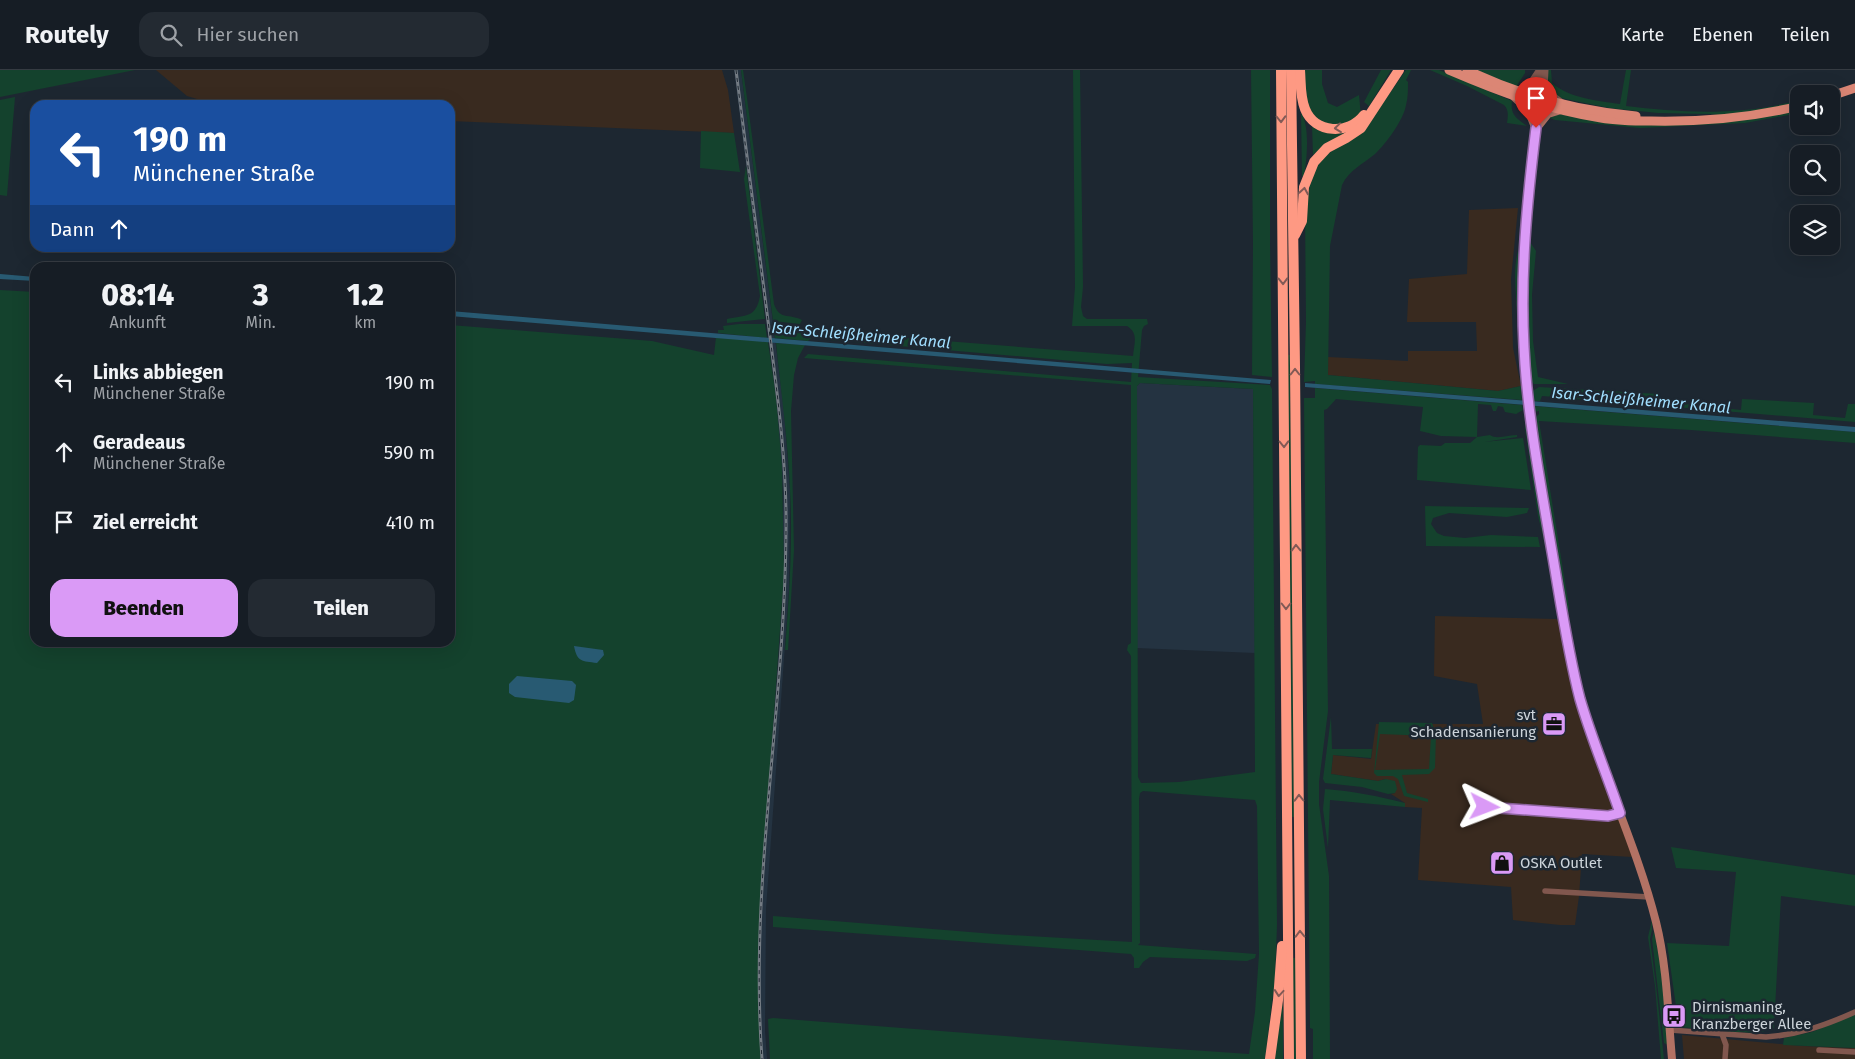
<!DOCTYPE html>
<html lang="de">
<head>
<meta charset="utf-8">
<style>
  body { margin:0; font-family:"Fira Sans",sans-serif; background:#232a32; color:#f1f3f6; height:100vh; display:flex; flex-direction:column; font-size:19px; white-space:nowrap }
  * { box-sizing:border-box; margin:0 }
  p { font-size:16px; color:#9ea2a7 }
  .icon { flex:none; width:28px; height:28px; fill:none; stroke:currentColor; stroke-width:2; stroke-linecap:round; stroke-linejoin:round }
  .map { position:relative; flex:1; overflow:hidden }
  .panel { position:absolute; left:30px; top:192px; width:425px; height:385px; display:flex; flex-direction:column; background:#161d25; border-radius:15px; box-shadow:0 5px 20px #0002,0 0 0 1px #353b42 }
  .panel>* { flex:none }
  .guide { position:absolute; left:30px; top:30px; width:425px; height:152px; border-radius:15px; box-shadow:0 5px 20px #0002,0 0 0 1px #353b42; background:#1a4fa0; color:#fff; overflow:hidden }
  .tools { position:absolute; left:1790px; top:15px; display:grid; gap:10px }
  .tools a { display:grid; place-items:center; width:50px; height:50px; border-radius:10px; background:#161d25; box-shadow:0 5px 20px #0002,0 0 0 1px #353b42; font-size:25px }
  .pin { position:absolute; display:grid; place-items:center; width:42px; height:42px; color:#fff; margin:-51px -21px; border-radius:50% 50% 50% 0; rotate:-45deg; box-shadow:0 0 5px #0007 }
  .pin .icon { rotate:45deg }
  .me { position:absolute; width:55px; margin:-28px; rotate:93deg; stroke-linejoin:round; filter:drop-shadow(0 0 4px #0008) }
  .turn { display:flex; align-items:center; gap:18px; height:105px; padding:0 20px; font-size:22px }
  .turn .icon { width:65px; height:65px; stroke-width:2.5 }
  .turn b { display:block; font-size:35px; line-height:42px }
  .then { display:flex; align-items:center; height:48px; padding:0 20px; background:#0003; gap:10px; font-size:19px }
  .eta { display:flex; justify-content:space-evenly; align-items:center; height:85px; text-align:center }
  .eta b { font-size:30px; font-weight:800; line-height:35px }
  .primary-button { display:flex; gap:10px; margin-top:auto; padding:10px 20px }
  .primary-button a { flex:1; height:58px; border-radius:15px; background:#da9af6; color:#111; font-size:20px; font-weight:800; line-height:58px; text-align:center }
  .primary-button a+a { background:#232a32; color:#f1f3f6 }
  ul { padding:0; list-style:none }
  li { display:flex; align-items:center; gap:15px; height:70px; padding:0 20px }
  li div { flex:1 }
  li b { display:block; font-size:19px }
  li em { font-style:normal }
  header { display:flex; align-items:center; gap:30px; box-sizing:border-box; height:70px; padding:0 25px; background:#161d25; border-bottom:1px solid #353b42 }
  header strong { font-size:24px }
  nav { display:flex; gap:28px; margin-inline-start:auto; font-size:18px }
  .search { width:350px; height:45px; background:#232a32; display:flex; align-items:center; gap:12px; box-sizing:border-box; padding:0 18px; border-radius:15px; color:#9ea2a7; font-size:19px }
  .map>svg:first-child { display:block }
  .commercial { fill:#392a1f }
  .built { fill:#243341 }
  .green { fill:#14422d; fill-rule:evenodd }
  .water { fill:#285a72 }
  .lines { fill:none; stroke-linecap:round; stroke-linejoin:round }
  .minor { stroke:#81574e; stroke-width:5.5 }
  .tertiary { stroke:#81574e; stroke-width:7 }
  .secondary { stroke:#b37264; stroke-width:8 }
  .primary { stroke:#db8675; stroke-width:9 }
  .motorway { stroke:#fe9983; stroke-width:10 }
  .rail-casing { stroke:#737b83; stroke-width:3 }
  .rail { stroke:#1d2731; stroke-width:1; stroke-dasharray:4; stroke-linecap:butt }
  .oneway { stroke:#825a56 }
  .route-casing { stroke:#8e64a0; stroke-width:12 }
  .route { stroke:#da9af6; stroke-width:9 }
  .labels { text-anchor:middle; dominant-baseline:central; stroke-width:5; stroke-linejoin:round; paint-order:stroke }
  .poi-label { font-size:15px; fill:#cdd4da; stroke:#1d2731; text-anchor:start }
  .water-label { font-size:16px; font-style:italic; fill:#a0defe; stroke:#1d2731 }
</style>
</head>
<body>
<header>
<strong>Routely</strong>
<div class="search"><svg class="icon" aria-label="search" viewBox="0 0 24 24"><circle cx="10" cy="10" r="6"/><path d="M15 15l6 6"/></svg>Hier suchen</div>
<nav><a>Karte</a><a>Ebenen</a><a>Teilen</a></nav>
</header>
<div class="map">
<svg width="1855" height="989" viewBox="0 0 1855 989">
  <rect width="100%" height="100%" fill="#1d2731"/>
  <g class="commercial">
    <polygon points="156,0 722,0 728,20 734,63 450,51 450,35 270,35 204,31 187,26"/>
    <polygon points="1518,138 1511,209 1513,278 1521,316 1498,321 1328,305 1328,287 1408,291 1408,281 1477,281 1476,252 1407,252 1409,209 1467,204 1469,140"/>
    <polygon points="1435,546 1556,549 1567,554 1570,593 1632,787 1582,784 1579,826 1575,855 1560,855 1513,850 1511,817 1418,810 1422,738 1405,737 1405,733 1391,724 1395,723 1386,709 1378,711 1331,704 1333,685 1371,689 1376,654 1483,654 1477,614 1434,606"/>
    <polygon points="1682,965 1802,976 1855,978 1855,989 1684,989"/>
  </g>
  <g class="built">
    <polygon points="734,0 741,0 784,340 790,421 789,519 766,839 765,961 767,989 761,989 760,948 760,839 783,525 783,422 776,327"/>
    <polygon points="1140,313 1253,319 1255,583 1137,578 1137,316"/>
  </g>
  <g class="green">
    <polygon points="0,0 135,0 0,27"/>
    <path d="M741 0H743L747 28 774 234C780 251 789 243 802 250L800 254 773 251Z"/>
    <path d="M1073 0H1080L1083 217 1081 237 1083 246 1087 249H1147L1148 254 1144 256 1142 260 1138 307 1270 315 1272 319 1277 855 1275 908 1265 989H770L768 949 773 948 1133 976 1249 984 1255 942 1259 884 1257 736 1255 730 1143 721 1140 723 1139 729 1140 873 1138 875 1256 884 1255 888 1247 891 1150 887 1143 892 1139 898H1134V888L1131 884 773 857V846L994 864 1132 872 1131 586 1127 580 1128 575 1131 573V315L804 288 808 284 1131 312 1132 293 1107 294 830 270 824 268 826 265 819 261 1133 286C1134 274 1139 263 1127 256H1072L1075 217ZM1140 313 1253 319 1255 702 1179 712 1141 713 1138 707 1137 316Z"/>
    <polygon points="1251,0 1270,0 1270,173 1272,307 1252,305 1253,174"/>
    <polygon points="1301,0 1322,0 1322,14 1328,33 1337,37 1359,25 1361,46 1351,54 1327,56 1309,42"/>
    <polygon points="1381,0 1391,0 1369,36 1364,32"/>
    <path d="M1406 0H1411L1406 10 1408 12C1408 19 1408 28 1406 35 1404 49 1386 74 1375 84 1363 94 1349 100 1342 115L1330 176 1328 305 1498 321 1521 316 1522 330 1315 314V311L1304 312 1306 252 1305 140 1313 100 1327 84 1364 60Z"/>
    <path d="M1430 0H1439L1512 31C1510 46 1517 48 1527 56L1507 53C1508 46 1509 40 1504 35L1467 16Z"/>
    <polygon points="1475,0 1525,0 1525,3 1516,17"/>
    <path d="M1547 0H1551L1552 13C1569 28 1598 31 1620 34L1626 0H1631L1626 36C1682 43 1743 46 1799 30V33L1736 47 1710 44 1658 43 1609 38 1561 28 1553 24 1547 11Z"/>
    <polygon points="15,27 7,126 0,125 0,30"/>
    <polygon points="1799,39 1799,43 1745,53 1640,58 1555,50 1550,48 1555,43 1628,53"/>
    <path d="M1301 42C1310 57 1307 89 1304 106H1302Z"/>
    <polygon points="1312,56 1314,56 1352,58 1321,78 1313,85"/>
    <polygon points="701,61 734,63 740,102 700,98"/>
    <path d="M746 96 765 249 727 253V249C746 245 756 248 760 226L744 109Z"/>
    <polygon points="1527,172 1530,172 1536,181 1532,225 1533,271 1538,307 1568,314 1534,314 1532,312 1528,285 1527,254"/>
    <path d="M1518 181 1521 184 1520 245 1517 248C1517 226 1512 203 1518 181Z"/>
    <polygon points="0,220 35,222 35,572 450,572 450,255 652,271 714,285 716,267 768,272 776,327 782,397 784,504 760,839 760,948 761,989 0,989"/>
    <polygon points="739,254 765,254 767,268 718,263 718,260 724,260 723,256"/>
    <polygon points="773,254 789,256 810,263 811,268 808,271 775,268"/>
    <path d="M776 273 805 275 798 288 794 305 791 341 794 480 788 580H785C789 527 793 473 790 420 788 371 781 322 776 273Z"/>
    <polygon points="1287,285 1290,285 1295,747 1291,747"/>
    <polygon points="1539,317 1659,324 1658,331 1741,340 1742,329 1814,333 1813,345 1845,348 1848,334 1855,334 1855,352 1542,326 1540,331 1533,331 1531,322"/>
    <polygon points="1315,318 1522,335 1523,340 1516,344 1505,342 1503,337 1498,336 1496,341 1493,341 1491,335 1478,334 1477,367 1441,366 1420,361 1423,337 1336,329 1327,339 1324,340 1328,641 1319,712 1319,734 1329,806 1330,989 1313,989 1313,959 1310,958 1304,328 1315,328"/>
    <polygon points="1533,336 1855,362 1855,373 1691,360 1539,351 1569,537 1568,545 1565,538 1536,366 1536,347 1539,344 1539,341 1534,342"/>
    <polygon points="1525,350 1528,352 1547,475 1545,475 1538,446 1525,359"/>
    <path d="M1490 365C1496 370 1509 365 1517 365V367L1484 372 1523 368 1531 420 1417 410 1418 377 1420 375 1441 376 1445 373H1470L1477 367Z"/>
    <polygon points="1425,436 1529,438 1527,443 1507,447 1449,443 1433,448 1431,454 1437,463 1444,466 1465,468 1491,465 1538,467 1540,477 1426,476"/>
    <polygon points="1331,647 1332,679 1372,679 1371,688 1333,685 1331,704 1378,711 1386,709 1395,711 1397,719 1395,723 1388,724 1362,717 1325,713 1323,709"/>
    <path d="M1379 652 1432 653 1436 664 1435 698 1429 704 1402 705 1407 723 1428 729V732L1404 726 1398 709 1393 706H1377L1374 703ZM1380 664 1431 666 1429 699 1375 700Z"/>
    <path d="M1325 719C1352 721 1378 726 1405 733V737L1330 730 1328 778 1323 739Z"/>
    <path d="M1671 777 1855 805V836L1781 826 1774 958C1760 968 1699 958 1679 957L1667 873 1729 876 1736 802 1676 798Z"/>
    <polygon points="1652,850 1652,860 1650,869 1656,915 1664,989 1661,989 1655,916 1648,867"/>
    <polygon points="1654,861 1661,899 1668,975 1664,973 1652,869"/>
    <polygon points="1293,888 1296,888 1297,989 1293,989"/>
    <polygon points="1283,934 1283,989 1273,989 1281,935"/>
    <polygon points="1855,944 1855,978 1783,975 1784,968 1812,962"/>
  </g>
  <g class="water">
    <polygon points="0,204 35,207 35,211 0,209"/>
    <polygon points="450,241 1271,310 1270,314 450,246"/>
    <polygon points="1305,313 1855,357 1855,362 1305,317"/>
    <path d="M574 576 603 580 604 585 597 593C582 591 577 592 574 576Z"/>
    <polygon points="517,606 572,611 576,615 574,630 569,633 515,627 509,623 509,614"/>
  </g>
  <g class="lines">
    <g class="minor">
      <polyline points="1485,737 1608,746 1620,743"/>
      <polyline points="1545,821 1649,827"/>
      <path d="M1670 960 1766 967C1798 965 1826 955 1855 942"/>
      <polyline points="1722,964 1726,975 1725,989"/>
      <polyline points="1819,980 1855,982"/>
    </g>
    <g class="tertiary">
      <polyline points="1539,4 1538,18 1540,27"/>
      <polyline points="1544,12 1550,24 1561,32"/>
      <polyline points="1518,20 1529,16 1539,1"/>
      <polyline points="1540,28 1544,19 1545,0"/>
    </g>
    <g class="secondary">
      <polyline points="1513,26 1528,40 1535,57"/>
      <path d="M1540 28C1529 111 1518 195 1524 278 1528 346 1540 412 1551 478 1560 528 1567 579 1580 628 1601 704 1637 776 1656 852 1667 896 1668 944 1672 989"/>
      <polyline points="1536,59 1548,44 1561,40"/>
    </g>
    <g class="primary">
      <path d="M1449 0C1498 21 1548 40 1601 48 1618 51 1634 51 1651 51 1701 52 1750 48 1799 36"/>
      <path d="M1467 0C1519 25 1578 41 1636 46"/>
      <polyline points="1831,26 1855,18"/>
    </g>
    <g class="motorway">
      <polyline points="1281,0 1289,989"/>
      <polyline points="1291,0 1295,296 1301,989"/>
      <path d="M1300 0C1301 13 1300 27 1305 39 1315 64 1349 65 1364 45"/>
      <polyline points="1295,165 1302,151 1304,117 1314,92 1327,78 1346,68 1361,58 1399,0"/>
      <polyline points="1270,989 1278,930 1282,876"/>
    </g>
    <defs>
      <path id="rail" d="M736 0C746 81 756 162 767 243 776 315 787 388 786 461 785 637 749 813 762 989"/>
    </defs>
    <use href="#rail" class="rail-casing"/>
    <use href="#rail" class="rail"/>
  </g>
  <defs><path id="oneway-chevron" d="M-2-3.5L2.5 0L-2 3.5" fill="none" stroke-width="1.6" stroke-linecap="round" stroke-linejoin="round" transform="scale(1.25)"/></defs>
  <g class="oneway">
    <use href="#oneway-chevron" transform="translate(1281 49) rotate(89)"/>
    <use href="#oneway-chevron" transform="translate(1338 58) rotate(174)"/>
    <use href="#oneway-chevron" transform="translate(1304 121) rotate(-81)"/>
    <use href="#oneway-chevron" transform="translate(1283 211) rotate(89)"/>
    <use href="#oneway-chevron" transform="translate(1295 302) rotate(-90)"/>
    <use href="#oneway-chevron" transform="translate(1284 374) rotate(89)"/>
    <use href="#oneway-chevron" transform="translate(1296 478) rotate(-91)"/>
    <use href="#oneway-chevron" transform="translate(1286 536) rotate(90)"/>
    <use href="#oneway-chevron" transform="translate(1299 728) rotate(-91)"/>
    <use href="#oneway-chevron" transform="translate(1300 864) rotate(-91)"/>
    <use href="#oneway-chevron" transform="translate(1279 923) rotate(95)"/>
  </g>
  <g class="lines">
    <defs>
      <path id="route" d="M1485 737 1608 746 1620 743C1607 705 1591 667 1580 629 1567 579 1560 527 1551 476 1540 410 1527 344 1524 277 1520 204 1527 131 1536 58"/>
    </defs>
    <use href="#route" class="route-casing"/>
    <use href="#route" class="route"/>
  </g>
  <defs>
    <symbol id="office-square" viewBox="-11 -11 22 22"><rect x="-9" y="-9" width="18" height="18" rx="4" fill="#da9af6" stroke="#1d2731"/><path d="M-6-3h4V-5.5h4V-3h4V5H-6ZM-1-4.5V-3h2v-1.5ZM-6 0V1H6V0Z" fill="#111"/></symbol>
    <symbol id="shop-square" viewBox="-11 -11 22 22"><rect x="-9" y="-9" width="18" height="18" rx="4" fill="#da9af6" stroke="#1d2731"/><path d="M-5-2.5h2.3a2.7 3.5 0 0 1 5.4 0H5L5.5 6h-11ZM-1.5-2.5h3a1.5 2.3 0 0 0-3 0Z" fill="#111"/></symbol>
    <symbol id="bus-square" viewBox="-11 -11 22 22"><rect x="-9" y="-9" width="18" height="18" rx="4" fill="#da9af6" stroke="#1d2731"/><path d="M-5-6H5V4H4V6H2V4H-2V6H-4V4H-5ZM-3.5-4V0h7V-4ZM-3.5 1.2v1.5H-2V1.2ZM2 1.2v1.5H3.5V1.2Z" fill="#111"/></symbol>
  </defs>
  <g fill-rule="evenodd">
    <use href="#office-square" x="1540" y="640" width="28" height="28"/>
    <use href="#shop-square" x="1488" y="779" width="28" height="28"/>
    <use href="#bus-square" x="1660" y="932" width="28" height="28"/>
  </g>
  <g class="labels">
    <g class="poi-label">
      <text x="1536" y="645" text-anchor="end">svt<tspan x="1536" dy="17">Schadensanierung</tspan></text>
      <text x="1520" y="793">OSKA Outlet</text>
      <text x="1692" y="937">Dirnismaning,<tspan x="1692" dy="17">Kranzberger Allee</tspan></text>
    </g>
    <g class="water-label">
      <text transform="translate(861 265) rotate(5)">Isar-Schleißheimer Kanal</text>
      <text transform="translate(1641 330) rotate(5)">Isar-Schleißheimer Kanal</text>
    </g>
  </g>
</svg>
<div class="tools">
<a><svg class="icon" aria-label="sound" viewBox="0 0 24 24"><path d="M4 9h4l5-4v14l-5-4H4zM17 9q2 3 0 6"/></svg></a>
<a><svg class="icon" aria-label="search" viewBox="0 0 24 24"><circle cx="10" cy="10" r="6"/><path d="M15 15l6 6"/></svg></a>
<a><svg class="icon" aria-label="layers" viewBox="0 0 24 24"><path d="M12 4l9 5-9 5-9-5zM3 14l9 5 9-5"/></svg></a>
</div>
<div class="pin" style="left:1536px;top:58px;background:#d93025"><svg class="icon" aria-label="arrive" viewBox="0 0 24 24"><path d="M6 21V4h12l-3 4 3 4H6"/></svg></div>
<svg class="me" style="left:1485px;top:737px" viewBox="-20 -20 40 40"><path d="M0-17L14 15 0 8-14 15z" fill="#da9af6" stroke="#fff" stroke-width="4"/></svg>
<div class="guide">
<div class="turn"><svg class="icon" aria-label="left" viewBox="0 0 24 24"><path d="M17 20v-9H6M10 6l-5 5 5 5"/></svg><div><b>190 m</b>Münchener Straße</div></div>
<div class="then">Dann<svg class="icon" aria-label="ahead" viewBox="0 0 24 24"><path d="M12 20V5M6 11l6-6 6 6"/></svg></div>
</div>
<section class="panel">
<div class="eta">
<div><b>08:14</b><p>Ankunft</p></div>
<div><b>3</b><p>Min.</p></div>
<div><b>1.2</b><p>km</p></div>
</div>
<ul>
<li><svg class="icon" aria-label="left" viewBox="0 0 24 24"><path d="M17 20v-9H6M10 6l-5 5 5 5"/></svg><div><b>Links abbiegen</b><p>Münchener Straße</p></div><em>190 m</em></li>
<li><svg class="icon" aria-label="ahead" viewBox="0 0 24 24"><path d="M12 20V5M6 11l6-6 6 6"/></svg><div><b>Geradeaus</b><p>Münchener Straße</p></div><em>590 m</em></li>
<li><svg class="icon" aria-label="arrive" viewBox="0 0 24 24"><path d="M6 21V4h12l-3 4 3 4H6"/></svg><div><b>Ziel erreicht</b></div><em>410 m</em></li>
</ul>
<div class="primary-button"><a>Beenden</a><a>Teilen</a></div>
</section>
</div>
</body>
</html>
